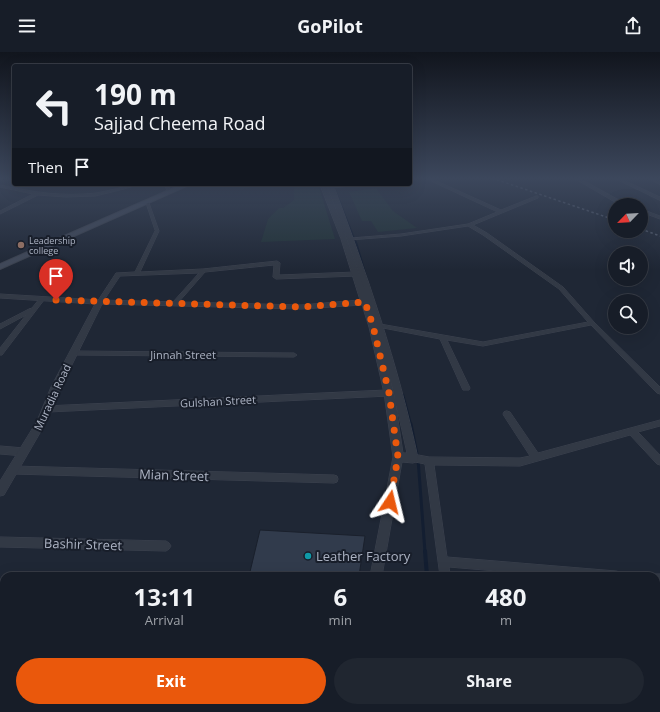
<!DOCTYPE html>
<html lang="en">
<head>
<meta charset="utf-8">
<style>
  body { margin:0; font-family:"Open Sans",sans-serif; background:#202630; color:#f1f3f6; height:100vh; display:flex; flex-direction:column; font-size:15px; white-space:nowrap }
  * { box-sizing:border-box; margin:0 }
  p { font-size:13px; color:#9ea2a8 }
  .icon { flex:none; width:22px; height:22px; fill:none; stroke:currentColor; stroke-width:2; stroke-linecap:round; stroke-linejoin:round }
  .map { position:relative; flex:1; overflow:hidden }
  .panel { position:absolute; left:0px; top:520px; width:660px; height:140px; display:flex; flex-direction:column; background:#171d28; border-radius:12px 12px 0 0; box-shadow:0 4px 16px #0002,0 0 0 1px #363b45 }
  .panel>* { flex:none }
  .top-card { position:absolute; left:12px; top:12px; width:400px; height:122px; border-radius:4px; box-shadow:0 4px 16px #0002,0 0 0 1px #363b45; background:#171d28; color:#f1f3f6; overflow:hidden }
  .needle { width:26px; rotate:245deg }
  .controls { position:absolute; left:608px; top:146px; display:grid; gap:8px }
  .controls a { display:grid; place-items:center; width:40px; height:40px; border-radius:50%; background:#171d28; box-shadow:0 4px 16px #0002,0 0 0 1px #363b45; font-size:20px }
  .pin { position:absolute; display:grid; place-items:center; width:34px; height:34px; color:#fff; margin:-41px -17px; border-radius:50% 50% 50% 0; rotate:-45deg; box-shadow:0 0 4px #0007 }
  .pin .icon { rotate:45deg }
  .me { position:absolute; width:44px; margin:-22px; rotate:10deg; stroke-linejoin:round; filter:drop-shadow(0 0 3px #0008) }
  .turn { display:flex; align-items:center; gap:14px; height:84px; padding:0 16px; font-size:18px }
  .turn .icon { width:52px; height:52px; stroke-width:2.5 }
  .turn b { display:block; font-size:28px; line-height:34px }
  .then { display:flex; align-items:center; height:38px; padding:0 16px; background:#0003; gap:8px; font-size:15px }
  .eta { display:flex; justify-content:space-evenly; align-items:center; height:68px; text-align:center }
  .eta b { font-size:24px; font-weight:700; line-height:28px }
  .action { display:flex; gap:8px; margin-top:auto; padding:8px 16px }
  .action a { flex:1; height:46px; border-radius:24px; background:#ea580c; color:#fff; font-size:16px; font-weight:700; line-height:46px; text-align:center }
  .action a+a { background:#202630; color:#f1f3f6 }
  header { display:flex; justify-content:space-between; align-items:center; height:52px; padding:0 16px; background:#171d28; font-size:18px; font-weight:700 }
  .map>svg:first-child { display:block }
  .green { fill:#213236 }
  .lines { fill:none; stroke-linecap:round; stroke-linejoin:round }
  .stream-far4 { stroke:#131e31; stroke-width:1.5 }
  .stream-far3 { stroke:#131e31; stroke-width:2 }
  .stream-far2 { stroke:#131e31; stroke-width:2.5 }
  .stream-far1 { stroke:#131e31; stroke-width:3 }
  .stream { stroke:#131e31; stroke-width:4 }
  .building { fill:#313b4c; stroke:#1a202c }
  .minor-casing { stroke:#3c424f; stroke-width:1 }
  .tertiary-casing { stroke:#3c424f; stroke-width:1 }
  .secondary-casing { stroke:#3c424f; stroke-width:2 }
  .minor { fill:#323945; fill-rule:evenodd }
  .tertiary { fill:#323945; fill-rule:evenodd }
  .secondary { fill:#404858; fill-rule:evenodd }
  .rail { stroke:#545d6d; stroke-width:1.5; stroke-dasharray:2.5 2.5; stroke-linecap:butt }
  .route { stroke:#ea580c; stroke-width:7; stroke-dasharray:0 12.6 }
  .education-dot { fill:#8d6e63; stroke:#181e2a; stroke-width:1.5 }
  .culture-dot { fill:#0f9aa8; stroke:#181e2a; stroke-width:1.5 }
  .labels { text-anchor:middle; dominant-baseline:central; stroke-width:4; stroke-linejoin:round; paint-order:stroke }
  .far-poi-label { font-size:9px; fill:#acb3c3; stroke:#181e2a; text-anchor:start }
  .street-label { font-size:11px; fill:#acb3c3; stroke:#181e2a }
  .near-street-label { font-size:13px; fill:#acb3c3; stroke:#181e2a }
  .near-poi-label { font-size:13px; fill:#acb3c3; stroke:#181e2a; text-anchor:start }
</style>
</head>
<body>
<header><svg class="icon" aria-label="menu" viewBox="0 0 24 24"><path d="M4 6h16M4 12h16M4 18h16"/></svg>GoPilot<svg class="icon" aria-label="share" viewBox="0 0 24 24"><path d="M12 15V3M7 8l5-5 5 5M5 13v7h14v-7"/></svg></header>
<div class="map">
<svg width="660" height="660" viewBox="0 0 660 660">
  <rect width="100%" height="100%" fill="#1f2735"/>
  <g class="green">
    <path d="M236 132H318L335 187 261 190 268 167 279 156H283L294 148V135C276 133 259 132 241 138Z"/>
    <polygon points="376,136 393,159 417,176 378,180 371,169 362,169 349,140"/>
  </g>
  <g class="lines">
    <polyline class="stream-far4" points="333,132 356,191"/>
    <polyline class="stream-far3" points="356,190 367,228"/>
    <polyline class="stream-far2" points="403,343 411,373"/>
    <g class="stream-far1">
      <polyline points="411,372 417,402"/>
      <polyline points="418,407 425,500"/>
    </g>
    <g class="stream">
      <polyline points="425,499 427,524"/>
      <polyline points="437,656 437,660"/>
    </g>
  </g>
  <polygon class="building" points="260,478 365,484 359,524 249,524"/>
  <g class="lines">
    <defs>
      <g id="minor">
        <polygon points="425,126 430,126 501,158 536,144 538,144 538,146 473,173 487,181 563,235 594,270 660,335 660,342 657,341 591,273 483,294 447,288 470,336 469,338 463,338 462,336 440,287 378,275 377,274 380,272 483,290 588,270 559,237 483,183 468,174 401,184 349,188 349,186 351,186 401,182 468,172 497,160"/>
        <polygon points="574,126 579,126 628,153 622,153 615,150"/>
        <polygon points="614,126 619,126 660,145 660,148"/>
        <polygon points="647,126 652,126 660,130 660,132"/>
        <path d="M135 132H142L116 139 95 144 66 145 38 143 0 162V159L33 142 0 135V133C32 140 63 145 96 141 109 139 122 135 135 132Z"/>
        <polygon points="164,132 168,132 171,141 169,141"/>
        <polygon points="349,132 363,132 361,133 331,136 329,135 331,134"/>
        <polygon points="146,150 149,151 159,179 140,220 203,217 277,209 280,211 279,223 356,220 359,222 356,224 276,227 273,225 274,213 205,220 177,252 175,253 172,251 173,250 199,221 120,224 102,251 98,251 97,250 116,221 135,220 155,179"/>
        <polygon points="641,157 660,164 660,167 641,160"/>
        <polygon points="42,245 44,246 44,248 2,303 0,303 0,296 26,263 0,277 0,272 29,257 32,256 40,246"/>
        <polygon points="71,299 294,301 297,303 294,305 73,303 71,303 70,301"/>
        <polygon points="389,338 392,339 393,341 392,343 389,344 48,360 45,359 44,357 45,355 48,354"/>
        <polygon points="507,359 510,360 538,401 660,368 660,374 638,380 660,403 660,413 657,412 630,383 520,414 434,413 447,505 616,519 620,520 621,524 555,524 449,515 450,524 440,524 425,412 410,409 409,406 410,403 413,402 429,405 520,406 530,404 504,364 503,362 504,360"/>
        <polygon points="0,394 24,396 27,397 28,400 27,403 24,404 0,402"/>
        <polygon points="13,414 334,423 337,424 338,427 337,430 334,431 13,422 10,421 9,418 10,415"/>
        <polygon points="0,485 166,489 169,491 171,494 169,497 166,499 0,495"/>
        <polygon points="656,522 660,522 660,532 656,532 656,524 652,524"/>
        <rect x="0" y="566" width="4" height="10"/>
        <polygon points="66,656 78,656 76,660 64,660"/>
        <polygon points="225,656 237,656 236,660 224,660"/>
        <rect x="448" y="656" width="12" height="4"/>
        <polygon points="535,656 547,656 548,660 536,660"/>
        <polygon points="621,656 633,656 634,660 622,660"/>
      </g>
      <g id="tertiary">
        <path d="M320 132H326L347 187 366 241 327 132H333C367 222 398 312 418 406L417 409 413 411 402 410 382 524H370L393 405 384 341 369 275 362 253 301 257 102 252 61 335 44 374 4 443 0 444V429L37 369 51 335 95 252 0 246V242L100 248 301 253 360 248 341 187ZM385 307C393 338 400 369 407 401H403L394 341Z"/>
        <polygon points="349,656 365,656 364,660 348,660"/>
      </g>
      <polygon id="secondary" points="183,132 191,132 0,217 0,212"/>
    </defs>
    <use href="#minor" class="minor-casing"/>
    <use href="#tertiary" class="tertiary-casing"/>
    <use href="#secondary" class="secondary-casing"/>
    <use href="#minor" class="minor"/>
    <use href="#tertiary" class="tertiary"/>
    <use href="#secondary" class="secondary"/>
    <g class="rail">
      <polyline points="492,126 615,168"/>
      <polyline points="641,177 660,184"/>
    </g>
  </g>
  <linearGradient id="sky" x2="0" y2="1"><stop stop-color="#11151d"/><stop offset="0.58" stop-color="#3c475c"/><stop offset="1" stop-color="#3c475c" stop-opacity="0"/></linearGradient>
  <rect width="660" height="218" fill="url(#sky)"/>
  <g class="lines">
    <polyline class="route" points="56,248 301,255 365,250 373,274 389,341 398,405 390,450"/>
  </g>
  <circle class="education-dot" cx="21" cy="193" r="4"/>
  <circle class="culture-dot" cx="308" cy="504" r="4"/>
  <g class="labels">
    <g class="far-poi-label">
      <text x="29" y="188">Leadership<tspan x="29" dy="10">college</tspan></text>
    </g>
    <g class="street-label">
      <text x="183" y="302">Jinnah Street</text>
      <text transform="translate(52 345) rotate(-65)">Muradia Road</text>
      <text transform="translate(218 349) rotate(-3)">Gulshan Street</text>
    </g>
    <g class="near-street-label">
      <text transform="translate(174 423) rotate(2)">Mian Street</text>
      <text transform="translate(83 492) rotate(2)">Bashir Street</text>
    </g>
    <g class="near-poi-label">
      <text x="316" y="504">Leather Factory</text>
    </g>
  </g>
</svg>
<div class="controls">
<a><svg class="needle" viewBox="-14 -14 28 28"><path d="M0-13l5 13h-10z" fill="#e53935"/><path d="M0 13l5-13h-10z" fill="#9ea2a8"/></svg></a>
<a><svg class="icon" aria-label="sound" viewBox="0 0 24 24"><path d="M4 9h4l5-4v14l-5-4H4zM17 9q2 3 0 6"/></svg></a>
<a><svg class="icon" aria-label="search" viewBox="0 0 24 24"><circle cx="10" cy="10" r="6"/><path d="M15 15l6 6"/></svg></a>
</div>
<div class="pin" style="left:56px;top:248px;background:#d93025"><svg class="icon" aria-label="arrive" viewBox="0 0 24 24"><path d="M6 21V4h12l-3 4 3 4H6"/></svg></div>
<svg class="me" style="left:390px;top:450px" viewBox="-20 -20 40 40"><path d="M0-17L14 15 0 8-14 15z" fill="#ea580c" stroke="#fff" stroke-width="4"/></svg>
<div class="top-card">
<div class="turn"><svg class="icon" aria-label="left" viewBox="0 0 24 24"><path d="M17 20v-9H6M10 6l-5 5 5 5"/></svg><div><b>190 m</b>Sajjad Cheema Road</div></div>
<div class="then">Then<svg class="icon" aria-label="arrive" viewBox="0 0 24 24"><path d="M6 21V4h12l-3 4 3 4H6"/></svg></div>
</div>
<section class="panel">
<div class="eta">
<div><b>13:11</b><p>Arrival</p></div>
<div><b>6</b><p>min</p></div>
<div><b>480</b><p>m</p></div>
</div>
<div class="action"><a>Exit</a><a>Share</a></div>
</section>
</div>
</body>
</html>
